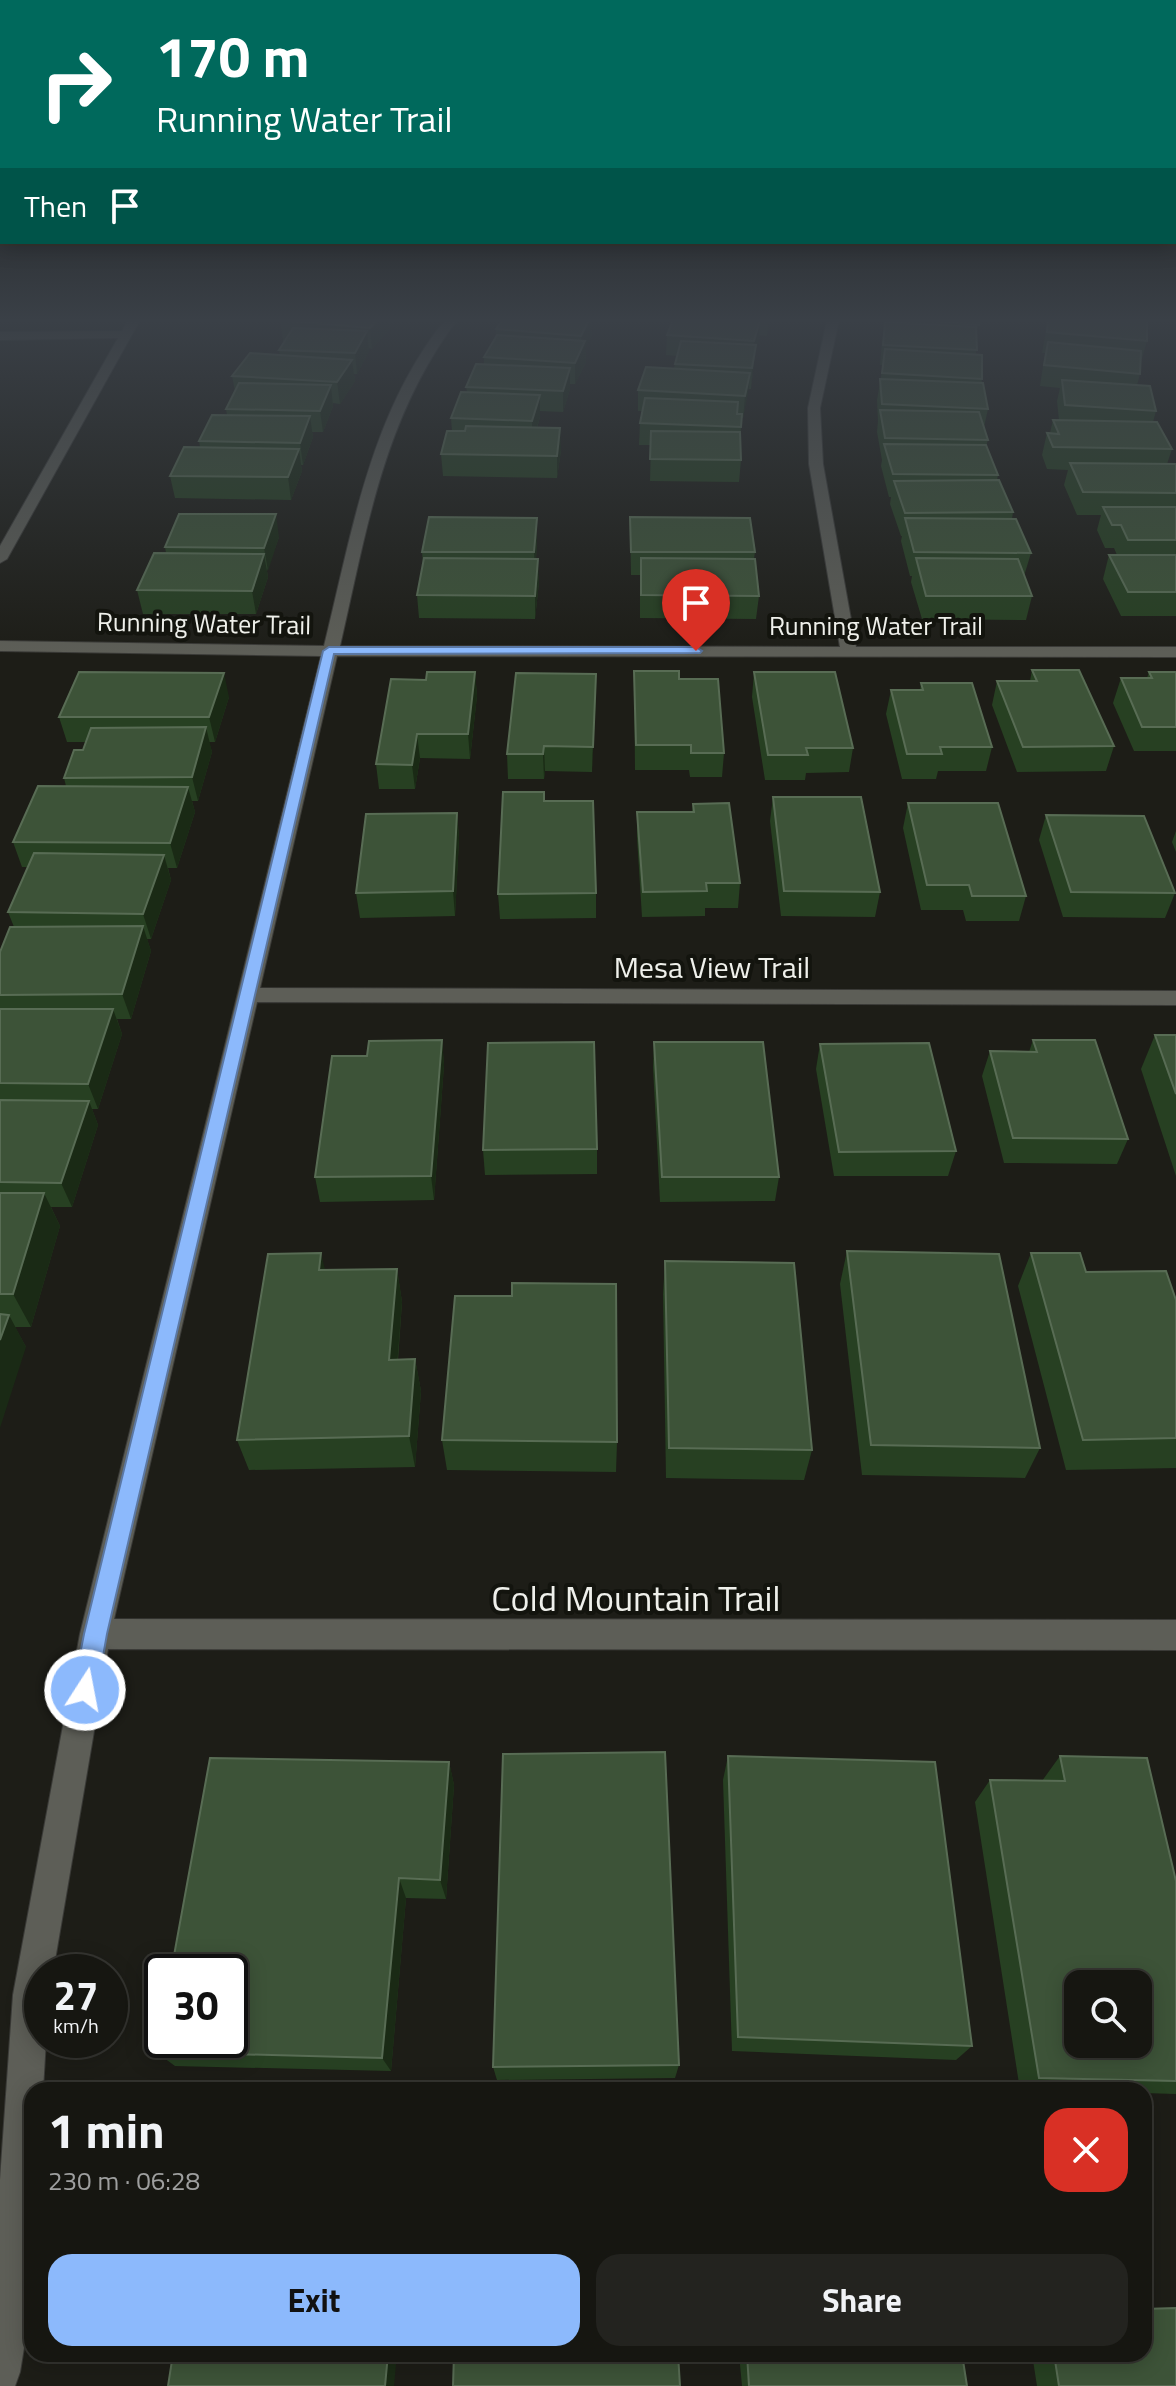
<!DOCTYPE html>
<html lang="en">
<head>
<meta charset="utf-8">
<style>
  body { margin:0; font-family:"Titillium Web",sans-serif; background:#23231f; color:#f1f3f6; height:100vh; display:flex; flex-direction:column; font-size:30px; white-space:nowrap }
  * { box-sizing:border-box; margin:0 }
  p { font-size:26px; color:#9e9f9f }
  .icon { flex:none; width:44px; height:44px; fill:none; stroke:currentColor; stroke-width:2; stroke-linecap:round; stroke-linejoin:round }
  .map { position:relative; flex:1; overflow:hidden }
  .side { position:absolute; left:24px; top:2082px; width:1128px; height:280px; display:flex; flex-direction:column; background:#161611; border-radius:24px; box-shadow:0 4px 20px #0003,0 0 0 2px #353531 }
  .side>* { flex:none }
  .guide { position:absolute; left:0px; top:0px; width:1176px; height:244px; box-shadow:0 4px 20px #0003,0 0 0 2px #353531; background:#00695c; color:#fff; overflow:hidden }
  .tools { position:absolute; left:1064px; top:1970px; display:grid; gap:16px }
  .tools a { display:grid; place-items:center; width:88px; height:88px; border-radius:16px; background:#161611; box-shadow:0 4px 20px #0003,0 0 0 2px #353531; font-size:40px }
  .speed { position:absolute; left:24px; top:1954px; display:flex; gap:16px; font-size:40px; font-weight:700; text-align:center }
  .speed>* { display:grid; place-content:center; width:104px; height:104px; border-radius:50%; background:#161611; box-shadow:0 4px 20px #0003,0 0 0 2px #353531; line-height:1 }
  .speed small { font-size:20px; font-weight:400 }
  .speed .limit { border:4px solid #111; border-radius:12px; background:#fff; color:#111 }
  .pin { position:absolute; display:grid; place-items:center; width:68px; height:68px; color:#fff; margin:-82px -34px; border-radius:50% 50% 50% 0; rotate:-45deg; box-shadow:0 0 8px #0007 }
  .pin .icon { rotate:45deg }
  .me { position:absolute; width:88px; margin:-44px; rotate:11deg; stroke-linejoin:round; filter:drop-shadow(0 0 6px #0008) }
  .turn { display:flex; align-items:center; gap:28px; height:168px; padding:0 24px; font-size:36px }
  .turn .icon { width:104px; height:104px; stroke-width:2.5 }
  .turn b { display:block; font-size:56px; line-height:68px }
  .then { display:flex; align-items:center; height:76px; padding:0 24px; background:#0003; gap:16px; font-size:30px }
  .round { display:grid; place-items:center; flex:none; width:84px; height:84px; border-radius:24px; background:#23231f }
  .overview { display:flex; align-items:center; justify-content:space-between; height:136px; padding:0 24px }
  h1 { font-size:48px; font-weight:700; line-height:60px }
  .primary-button { display:flex; gap:16px; margin-top:auto; padding:16px 24px }
  .primary-button a { flex:1; height:92px; border-radius:24px; background:#8cb9fc; color:#111; font-size:32px; font-weight:700; line-height:92px; text-align:center }
  .primary-button a+a { background:#23231f; color:#f1f3f6 }
  .map>svg:first-child { display:block }
  .lines { fill:none; stroke-linecap:round; stroke-linejoin:round }
  .minor-casing { stroke:#3a3a37; stroke-width:2 }
  .minor { fill:#5d5e57; fill-rule:evenodd }
  .wall { fill:#274022 }
  .shaded-wall { fill:#1a2a15 }
  .building { fill:#3d5338; stroke:#586c54; stroke-width:2; fill-rule:evenodd }
  .route { fill:#8cb9fc; stroke:#5b78a4; stroke-width:2 }
  .labels { text-anchor:middle; dominant-baseline:central; stroke-width:8; stroke-linejoin:round; paint-order:stroke }
  .far-street-label { font-size:26px; fill:#eff0eb; stroke:#13140e }
  .street-label { font-size:30px; fill:#eff0eb; stroke:#13140e }
  .near-street-label { font-size:36px; fill:#eff0eb; stroke:#13140e }
</style>
</head>
<body>
<div class="map">
<svg width="1176" height="2386" viewBox="0 0 1176 2386">
  <rect width="100%" height="100%" fill="#1d1d17"/>
  <g class="lines">
    <defs>
      <g id="minor">
        <polygon points="128,320 140,320 7,559 0,563 0,546 118,338 0,340 0,332 122,331"/>
        <path d="M445 320H457C383 419 367 529 340 646L840 647 809 464 808 408 827 320H839L820 408 823 464 856 647H1176V657L337 656 260 988 1176 991V1005L257 1002 114 1619 1176 1620V1650L108 1649 53 1972H42V2040H46L43 2090H32L31 2305 20 2372 15 2386H0V2180L13 1995 80 1634 321 656 0 651V641L324 646C352 533 370 413 445 320Z"/>
      </g>
    </defs>
    <use href="#minor" class="minor-casing"/>
    <use href="#minor" class="minor"/>
  </g>
  <g class="wall">
    <polygon points="280,320 396,320 393,323 390,323 390,328 372,349 369,348 369,351 357,374 354,374 355,381 340,404 333,403 333,406 323,432 312,432 313,437 303,465 301,465 302,471 291,500 175,498 170,476 200,447 199,441 227,415 226,409 235,391 232,376 280,355 279,350 285,341 283,341"/>
    <polygon points="502,320 592,320 592,335 585,348 586,362 575,384 570,384 570,389 563,412 540,411 540,417 537,428 561,450 557,478 443,476 441,454 452,431 451,418 467,392 466,387 484,364 484,357 496,336 496,329"/>
    <polygon points="672,320 771,320 767,336 759,335 755,353 751,389 748,389 743,418 742,418 740,439 741,460 739,482 650,481 651,445 639,445 640,423 642,411 638,411 638,390 674,368 677,356 666,355 667,335"/>
    <polygon points="890,320 987,320 987,321 979,321 976,336 976,355 988,409 984,427 988,440 986,446 998,475 997,480 1013,512 1012,519 1031,553 1024,576 1032,596 1026,620 922,619 911,582 912,576 910,576 901,541 902,536 901,536 890,504 891,497 889,497 881,466 882,460 877,432 878,421 877,400 883,365 880,365 882,342 885,322 889,322"/>
    <polygon points="1048,320 1147,320 1147,341 1141,362 1140,362 1140,374 1137,385 1156,411 1153,422 1172,449 1167,464 1176,464 1176,616 1121,616 1103,579 1109,555 1117,555 1114,548 1105,548 1097,530 1101,515 1077,515 1064,485 1068,470 1047,469 1042,455 1047,433 1050,433 1053,420 1059,420 1057,401 1060,388 1040,386 1045,353 1042,353"/>
    <polygon points="630,517 755,552 754,559 759,596 756,619 640,618 640,575 631,575"/>
    <polygon points="279,537 267,571 268,577 256,614 143,614 137,590 166,553 165,547"/>
    <polygon points="537,541 536,559 539,582 535,619 419,618 417,595 423,564 422,552"/>
    <polygon points="1032,670 1114,746 1106,771 1017,772 992,705 997,681 1030,681"/>
    <polygon points="634,671 679,679 724,753 722,777 690,777 689,770 635,770"/>
    <polygon points="475,672 477,696 470,759 420,758 415,789 379,789 376,764 426,680"/>
    <polygon points="754,672 853,748 849,772 806,773 805,780 765,780 752,697"/>
    <polygon points="1149,672 1176,672 1176,751 1134,751 1113,703 1121,678 1147,678"/>
    <polygon points="596,674 592,772 545,771 544,779 508,779 507,754"/>
    <polygon points="921,683 992,747 986,771 938,771 936,779 902,779 886,714 891,690 920,690"/>
    <polygon points="229,697 215,742 209,742 212,752 198,801 192,801 195,812 177,868 168,868 171,880 151,939 147,939 151,951 131,1019 117,1019 122,1034 98,1109 92,1109 98,1125 72,1207 51,1207 60,1226 31,1327 15,1327 26,1347 0,1340 0,952 14,927 8,912 28,867 22,867 13,842 66,786 64,778 83,750 86,742 67,742 59,717"/>
    <polygon points="773,797 880,892 875,917 781,916 770,821"/>
    <polygon points="544,801 596,893 596,918 500,919 498,894"/>
    <polygon points="908,803 1026,896 1019,921 966,921 963,910 921,910 903,828"/>
    <polygon points="693,804 740,883 738,908 705,908 705,916 642,917 637,837 637,812 692,812"/>
    <polygon points="457,813 459,838 455,916 360,918 356,893"/>
    <polygon points="1046,815 1175,893 1165,918 1063,917 1039,840"/>
    <polygon points="1176,831 1176,852 1172,842"/>
    <polygon points="1155,1035 1176,1035 1176,1176 1141,1069"/>
    <polygon points="442,1040 444,1065 434,1200 320,1202 315,1177 367,1056"/>
    <polygon points="1033,1040 1128,1139 1117,1164 1004,1163 982,1076 990,1051 1029,1052"/>
    <polygon points="654,1042 779,1177 775,1201 660,1202 653,1067"/>
    <polygon points="820,1044 956,1151 948,1176 834,1176 816,1069"/>
    <polygon points="597,1149 597,1174 485,1175 483,1150"/>
    <polygon points="847,1251 1040,1448 1025,1478 862,1475 840,1284"/>
    <polygon points="1031,1253 1086,1272 1176,1300 1176,1468 1066,1470 1018,1286"/>
    <polygon points="665,1261 812,1450 804,1480 666,1478 663,1294"/>
    <polygon points="397,1269 402,1302 398,1360 415,1359 421,1391 415,1467 249,1470 237,1440 325,1270"/>
    <polygon points="442,1440 617,1442 616,1472 447,1470"/>
    <polygon points="728,1756 972,2046 956,2060 732,2051 723,1780"/>
    <polygon points="1060,1756 1176,1881 1176,2094 1144,2093 1144,2090 1020,2090 975,1802 990,1780 1042,1781"/>
    <polygon points="449,1762 454,1785 446,1899 406,1898 391,2071 175,2066 156,2052"/>
    <polygon points="679,2065 675,2078 497,2080 493,2067"/>
    <polygon points="739,2354 962,2354 967,2386 742,2386"/>
    <polygon points="1032,2354 1144,2354 1176,2386 1037,2386"/>
  </g>
  <g class="shaded-wall">
    <polygon points="377,320 389,320 390,328 372,349 370,328"/>
    <polygon points="589,320 592,320 592,335 585,348 586,362 575,384 575,363 581,351 581,336"/>
    <polygon points="760,320 759,340 755,353 751,389 754,341"/>
    <polygon points="768,320 771,320 767,336"/>
    <polygon points="367,331 369,351 357,374 355,353"/>
    <polygon points="352,360 355,381 340,404 337,382"/>
    <polygon points="570,368 570,389 563,412 563,391"/>
    <polygon points="750,373 748,394 743,418 745,396"/>
    <polygon points="331,385 333,406 323,432 320,411"/>
    <polygon points="540,395 540,417 532,443 532,421"/>
    <polygon points="310,416 313,437 303,465 300,443"/>
    <polygon points="560,428 561,450 557,478 557,456"/>
    <polygon points="299,449 302,471 291,500 288,477"/>
    <polygon points="276,514 279,537 268,571 264,548"/>
    <polygon points="537,518 537,541 535,576 534,552"/>
    <polygon points="264,554 268,577 256,614 252,591"/>
    <polygon points="538,559 539,582 535,619 535,596"/>
    <polygon points="475,672 477,696 470,759 468,734"/>
    <polygon points="224,673 229,697 215,742 209,717"/>
    <polygon points="596,674 596,698 592,772 593,747"/>
    <polygon points="206,727 212,752 198,801 192,777"/>
    <polygon points="417,734 420,758 415,789 412,765"/>
    <polygon points="544,746 545,771 544,779 543,754"/>
    <polygon points="188,787 195,812 177,868 170,843"/>
    <polygon points="457,813 459,838 455,916 453,891"/>
    <polygon points="164,855 171,880 151,939 143,914"/>
    <polygon points="143,926 151,951 131,1019 122,994"/>
    <polygon points="113,1009 122,1034 98,1109 88,1084"/>
    <polygon points="442,1040 444,1065 434,1200 431,1176"/>
    <polygon points="89,1101 98,1125 72,1207 61,1183"/>
    <polygon points="44,1193 60,1226 31,1327 13,1294"/>
    <polygon points="321,1253 329,1286 319,1270"/>
    <polygon points="397,1269 402,1302 395,1392 389,1360"/>
    <polygon points="9,1315 26,1347 0,1428 0,1340"/>
    <polygon points="415,1359 421,1391 415,1467 409,1436"/>
    <polygon points="449,1762 454,1785 446,1899 440,1880"/>
    <polygon points="399,1878 406,1898 391,2071 382,2058"/>
    <polygon points="388,2354 397,2354 394,2386 385,2386"/>
  </g>
  <g class="building">
    <polygon points="280,320 377,320 370,328"/>
    <polygon points="502,320 589,320 581,336 496,329"/>
    <polygon points="673,320 760,320 754,341 667,335"/>
    <polygon points="920,320 979,320 979,325"/>
    <polygon points="1048,320 1147,320 1147,341 1047,332"/>
    <polygon points="885,322 976,327 977,350 883,345"/>
    <polygon points="293,328 367,331 355,353 279,350"/>
    <polygon points="497,335 585,341 575,363 484,357"/>
    <polygon points="681,341 756,345 752,368 675,364"/>
    <polygon points="1048,342 1141,351 1140,374 1044,365"/>
    <polygon points="885,349 982,355 982,379 882,373"/>
    <polygon points="250,353 352,360 337,382 232,376"/>
    <polygon points="476,364 570,368 563,391 466,387"/>
    <polygon points="646,367 750,373 745,396 638,390"/>
    <polygon points="880,379 983,383 988,409 882,404"/>
    <polygon points="1062,380 1150,386 1156,411 1065,405"/>
    <polygon points="239,383 331,385 320,411 226,409"/>
    <polygon points="461,392 540,395 532,421 451,418"/>
    <polygon points="645,398 738,402 737,414 742,414 741,427 640,423"/>
    <polygon points="880,410 979,412 988,440 885,438"/>
    <polygon points="212,415 310,416 300,443 199,441"/>
    <polygon points="1053,420 1157,422 1172,449 1053,447 1047,433 1059,434"/>
    <polygon points="466,426 560,428 557,456 441,454 447,431 465,431"/>
    <polygon points="651,431 740,432 741,460 650,459"/>
    <polygon points="884,444 986,445 998,475 893,474"/>
    <polygon points="184,447 299,449 288,477 170,476"/>
    <polygon points="1070,463 1176,464 1176,493 1083,492"/>
    <polygon points="999,480 1013,512 905,513 894,481"/>
    <polygon points="1103,507 1176,507 1176,540 1128,540 1121,525 1112,525"/>
    <polygon points="179,514 276,514 264,548 165,547"/>
    <polygon points="429,517 537,518 534,552 422,552"/>
    <polygon points="630,517 750,518 755,552 631,552"/>
    <polygon points="905,518 1016,519 1031,553 914,552"/>
    <polygon points="154,553 264,554 252,591 137,590"/>
    <polygon points="1109,555 1176,555 1176,592 1128,592"/>
    <polygon points="424,558 538,559 535,596 417,595"/>
    <polygon points="641,558 755,559 759,596 641,595"/>
    <polygon points="916,558 1018,559 1032,596 926,596"/>
    <polygon points="1032,670 1079,670 1114,746 1023,747 997,681 1037,681"/>
    <polygon points="634,671 679,671 679,679 718,679 724,753 691,753 691,745 636,745"/>
    <polygon points="79,672 224,673 209,717 59,717"/>
    <polygon points="427,672 475,672 468,734 417,734 412,765 376,764 391,679 426,680"/>
    <polygon points="754,672 835,672 853,748 806,748 808,755 768,755"/>
    <polygon points="1149,672 1176,672 1176,727 1142,727 1121,678 1152,678"/>
    <polygon points="516,673 596,674 593,747 544,746 543,754 507,754"/>
    <polygon points="921,683 972,683 992,747 940,747 942,754 907,754 891,690 923,690"/>
    <polygon points="206,727 192,777 64,778 74,750 83,750 91,728"/>
    <polygon points="38,786 188,787 170,843 13,842"/>
    <polygon points="503,792 544,792 544,801 593,801 596,893 498,894"/>
    <polygon points="773,797 861,797 880,892 784,891"/>
    <polygon points="729,803 740,883 706,883 707,891 643,892 637,812 694,812 693,804"/>
    <polygon points="908,803 998,803 1026,896 972,896 969,885 927,885"/>
    <polygon points="457,813 453,891 356,893 366,814"/>
    <polygon points="1046,815 1144,816 1175,893 1071,892"/>
    <polygon points="34,853 164,855 143,914 8,912"/>
    <polygon points="143,926 122,994 0,995 0,952 10,927"/>
    <polygon points="0,1009 113,1009 88,1084 0,1083"/>
    <polygon points="1155,1035 1176,1035 1176,1094"/>
    <polygon points="442,1040 431,1176 315,1177 332,1056 367,1056 369,1041"/>
    <polygon points="1033,1040 1095,1040 1128,1139 1013,1138 990,1051 1037,1052"/>
    <polygon points="594,1042 597,1149 483,1150 488,1043"/>
    <polygon points="654,1042 763,1042 779,1177 662,1177"/>
    <polygon points="929,1043 956,1151 839,1152 820,1044"/>
    <polygon points="0,1100 89,1101 61,1183 0,1182"/>
    <polygon points="0,1193 44,1193 13,1294 0,1294"/>
    <polygon points="847,1251 999,1254 1040,1448 871,1445"/>
    <polygon points="321,1253 319,1270 397,1269 389,1360 415,1359 409,1436 237,1440 268,1254"/>
    <polygon points="1031,1253 1080,1253 1086,1272 1166,1271 1176,1300 1176,1438 1083,1440"/>
    <polygon points="665,1261 794,1263 812,1450 669,1448"/>
    <polygon points="512,1283 616,1284 617,1442 442,1440 455,1296 512,1296"/>
    <polygon points="0,1314 9,1315 0,1340"/>
    <polygon points="665,1752 679,2065 493,2067 503,1754"/>
    <polygon points="728,1756 935,1762 972,2046 738,2037"/>
    <path d="M1060 1756 1147 1758 1176 1881V2081L1039 2078 990 1780 1065 1781ZM1078 1984H1138V2044H1078Z"/>
    <polygon points="210,1758 449,1762 440,1880 399,1878 382,2058 156,2052 162,2021 162,2040 230,2040 230,1972 171,1972"/>
    <polygon points="1176,2308 1176,2386 1059,2386 1054,2354 1144,2354 1144,2309"/>
    <polygon points="173,2354 388,2354 385,2386 168,2386"/>
    <polygon points="454,2354 678,2354 680,2386 453,2386"/>
    <polygon points="747,2354 962,2354 967,2386 749,2386"/>
  </g>
  <linearGradient id="sky" x2="0" y2="1"><stop stop-color="#10100d"/><stop offset="0.49" stop-color="#3a4047"/><stop offset="1" stop-color="#3a4047" stop-opacity="0"/></linearGradient>
  <rect width="1176" height="654" fill="url(#sky)"/>
  <polygon class="route" points="696,647 702,651 700,653 334,654 107,1634 97,1690 93,1698 85,1702 76,1698 73,1690 84,1634 323,651 329,647"/>
  <g class="labels">
    <g class="far-street-label">
      <text transform="translate(204 623) rotate(1)">Running Water Trail</text>
      <text x="876" y="625">Running Water Trail</text>
    </g>
    <g class="street-label">
      <text x="712" y="967">Mesa View Trail</text>
    </g>
    <g class="near-street-label">
      <text x="636" y="1597">Cold Mountain Trail</text>
    </g>
  </g>
</svg>
<div class="tools">
<a><svg class="icon" aria-label="search" viewBox="0 0 24 24"><circle cx="10" cy="10" r="6"/><path d="M15 15l6 6"/></svg></a>
</div>
<div class="speed"><div>27<small>km/h</small></div><div class="limit">30</div></div>
<div class="pin" style="left:696px;top:651px;background:#d93025"><svg class="icon" aria-label="arrive" viewBox="0 0 24 24"><path d="M6 21V4h12l-3 4 3 4H6"/></svg></div>
<svg class="me" style="left:85px;top:1690px" viewBox="-20 -20 40 40"><circle r="17" fill="#8cb9fc" stroke="#fff" stroke-width="3"/><path d="M0-11L8 9 0 5-8 9z" fill="#fff"/></svg>
<div class="guide">
<div class="turn"><svg class="icon" aria-label="right" viewBox="0 0 24 24"><path d="M7 20v-9h11M14 6l5 5-5 5"/></svg><div><b>170 m</b>Running Water Trail</div></div>
<div class="then">Then<svg class="icon" aria-label="arrive" viewBox="0 0 24 24"><path d="M6 21V4h12l-3 4 3 4H6"/></svg></div>
</div>
<section class="side">
<div class="overview"><div><h1>1 min</h1><p>230 m · 06:28</p></div><a class="round" style="background:#d93025;color:#fff"><svg class="icon" aria-label="close" viewBox="0 0 24 24"><path d="M6 6l12 12M18 6L6 18"/></svg></a></div>
<div class="primary-button"><a>Exit</a><a>Share</a></div>
</section>
</div>
</body>
</html>
